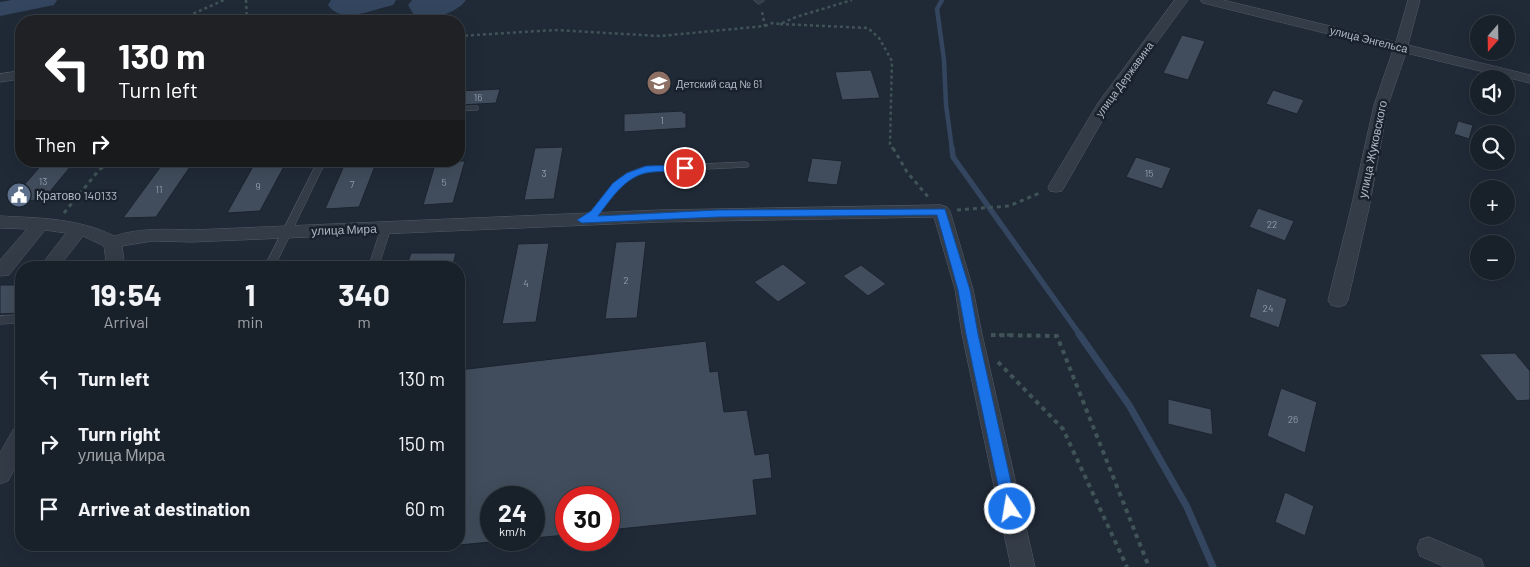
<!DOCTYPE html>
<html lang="en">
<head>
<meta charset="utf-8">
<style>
  body { margin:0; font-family:Barlow,sans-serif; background:#212831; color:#f1f3f6; height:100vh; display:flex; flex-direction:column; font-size:19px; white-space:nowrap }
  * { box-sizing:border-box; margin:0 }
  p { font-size:16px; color:#9fa3a8 }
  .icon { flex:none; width:28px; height:28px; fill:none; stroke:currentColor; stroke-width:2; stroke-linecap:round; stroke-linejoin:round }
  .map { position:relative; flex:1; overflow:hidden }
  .panel { position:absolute; left:15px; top:261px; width:450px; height:290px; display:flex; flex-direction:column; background:#182029; border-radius:20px; box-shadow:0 5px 20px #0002,0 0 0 1px #363e46 }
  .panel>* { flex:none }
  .hud { position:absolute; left:15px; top:15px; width:450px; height:152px; border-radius:20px; box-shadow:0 5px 20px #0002,0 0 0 1px #363e46; background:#202124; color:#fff; overflow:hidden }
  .needle { width:32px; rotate:200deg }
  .tools { position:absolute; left:1470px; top:15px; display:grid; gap:10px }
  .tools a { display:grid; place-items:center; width:45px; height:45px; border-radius:50%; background:#182029; box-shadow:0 5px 20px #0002,0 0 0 1px #363e46; font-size:25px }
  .speed { position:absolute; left:480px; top:486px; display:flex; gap:10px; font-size:25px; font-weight:700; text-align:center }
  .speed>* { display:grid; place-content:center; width:65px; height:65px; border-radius:50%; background:#182029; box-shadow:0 5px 20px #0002,0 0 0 1px #363e46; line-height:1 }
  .speed small { font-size:12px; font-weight:400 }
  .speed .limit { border:8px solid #d22; background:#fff; color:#111 }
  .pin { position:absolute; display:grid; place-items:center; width:42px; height:42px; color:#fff; margin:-21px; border:2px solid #fff; border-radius:50%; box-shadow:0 1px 5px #0007 }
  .me { position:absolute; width:55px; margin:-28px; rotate:348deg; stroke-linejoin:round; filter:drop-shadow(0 0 4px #0008) }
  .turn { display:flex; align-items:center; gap:18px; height:105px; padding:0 20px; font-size:22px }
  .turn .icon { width:65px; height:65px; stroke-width:2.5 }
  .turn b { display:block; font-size:35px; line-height:42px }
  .then { display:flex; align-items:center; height:48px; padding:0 20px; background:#0003; gap:10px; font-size:19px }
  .eta { display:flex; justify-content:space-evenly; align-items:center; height:85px; text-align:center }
  .eta b { font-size:30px; font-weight:700; line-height:35px }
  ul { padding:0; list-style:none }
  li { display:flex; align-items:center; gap:15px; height:65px; padding:0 20px }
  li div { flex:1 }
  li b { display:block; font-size:19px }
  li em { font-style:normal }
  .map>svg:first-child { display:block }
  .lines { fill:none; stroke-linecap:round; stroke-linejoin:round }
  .stream-far2 { stroke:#34465f; stroke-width:4.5 }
  .stream-far1 { stroke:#34465f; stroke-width:5.5 }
  .stream { stroke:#34465f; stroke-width:7 }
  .river { fill:#34465f; fill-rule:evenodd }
  .building { fill:#414d5c; stroke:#1b232e }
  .service-casing { stroke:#515a66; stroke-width:1 }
  .pedestrian-casing { stroke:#515a66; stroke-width:1 }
  .minor-casing { stroke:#515a66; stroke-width:1 }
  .path-far2 { stroke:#405356; stroke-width:2.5; stroke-dasharray:3 3; stroke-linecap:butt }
  .path-far1 { stroke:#405356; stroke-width:3; stroke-dasharray:4 4; stroke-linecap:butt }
  .path { stroke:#405356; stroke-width:4; stroke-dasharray:4.5 4.5; stroke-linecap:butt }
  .service { fill:#343c48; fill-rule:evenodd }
  .pedestrian { fill:#343c48; fill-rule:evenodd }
  .minor { fill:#343c48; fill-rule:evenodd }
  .route { fill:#1a73e8; stroke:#114b97 }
  .labels { text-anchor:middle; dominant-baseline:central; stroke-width:5; stroke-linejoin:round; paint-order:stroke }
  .number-label { font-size:10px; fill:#939cab }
  .far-street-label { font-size:11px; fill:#aeb7c5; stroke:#19212c }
  .far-poi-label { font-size:11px; fill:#aeb7c5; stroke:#19212c; text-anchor:start }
  .street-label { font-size:12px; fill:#aeb7c5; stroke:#19212c }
  .poi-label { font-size:12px; fill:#aeb7c5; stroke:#19212c; text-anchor:start }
</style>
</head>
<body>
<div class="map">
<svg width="1530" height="567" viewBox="0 0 1530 567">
  <rect width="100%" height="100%" fill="#202a37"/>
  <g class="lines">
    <polyline class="stream-far2" points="942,0 937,9 944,60 946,105 952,149"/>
    <polyline class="stream-far1" points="952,148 953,157 1080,335"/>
    <polyline class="stream" points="1079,334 1129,405 1187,507 1213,567"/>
    <g class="river">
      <polygon points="12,0 57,0 54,5 0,16 0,2"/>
      <path d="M331 0H396L393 5C374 9 341 25 328 5Z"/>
      <path d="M412 0H466C457 13 430 21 415 17L408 5Z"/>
    </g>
  </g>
  <g class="building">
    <polygon points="1182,35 1205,41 1188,80 1163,73"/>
    <polygon points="871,70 880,98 842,100 835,72"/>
    <polygon points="500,89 496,103 459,105 459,91"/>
    <polygon points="1273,90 1304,100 1297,114 1266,104"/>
    <polygon points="683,111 683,113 686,113 686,128 624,132 624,114"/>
    <polygon points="1458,121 1473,125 1469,139 1454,134"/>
    <polygon points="563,147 554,199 524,200 535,148"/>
    <polygon points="1136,157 1171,168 1162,189 1126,177"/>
    <polygon points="812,158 842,161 837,185 807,182"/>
    <polygon points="45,161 75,161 43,200 10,201"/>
    <polygon points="194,161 156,217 123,218 164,162"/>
    <polygon points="256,161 287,161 260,211 227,213"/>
    <polygon points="346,161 377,161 359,207 325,209"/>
    <polygon points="436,161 465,161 453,203 423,205"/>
    <polygon points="1258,208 1294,221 1285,241 1249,227"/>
    <polygon points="646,241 637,318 605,319 616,242"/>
    <polygon points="549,243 536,322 502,324 518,244"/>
    <polygon points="411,253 456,253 452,268 406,268"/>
    <polygon points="783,264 807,283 778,302 754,282"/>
    <polygon points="861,265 886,284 868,296 843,276"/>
    <polygon points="0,285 21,285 21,313 0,314"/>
    <polygon points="1257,288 1287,299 1279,328 1249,317"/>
    <polygon points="706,341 710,372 718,371 724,412 747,410 755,455 769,453 772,478 753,480 757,515 609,530 609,494 566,498 566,535 534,538 534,498 491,498 491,542 459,545 459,370"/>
    <polygon points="1515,353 1530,371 1530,400 1517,401 1479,354"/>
    <polygon points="1281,388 1317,402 1305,453 1267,436"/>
    <polygon points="1168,399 1211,409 1213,435 1168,424"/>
    <polygon points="1285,492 1314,506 1305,536 1275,522"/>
  </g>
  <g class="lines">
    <defs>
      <g id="service">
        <polygon points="475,106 478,106 478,110 459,111 459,107"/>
        <polygon points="318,161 326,161 274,268 264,268"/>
        <path d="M745 162 748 163 749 165 748 167 647 172C638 175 630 178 623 185 609 198 602 216 583 222L578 219 591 211 617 180 627 173 643 167Z"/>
        <polygon points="386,225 391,228 378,268 368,268 381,228"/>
        <polygon points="21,315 21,323 0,324 0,316"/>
      </g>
      <polygon id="pedestrian" points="754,0 764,0 764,1 759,4"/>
      <g id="minor">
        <polygon points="1175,0 1188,0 1112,104 1062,191 1056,192 1050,191 1048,187 1098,103"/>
        <polygon points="1201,0 1223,0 1396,42 1408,0 1420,0 1408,45 1530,75 1530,83 1406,53 1388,105 1369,208 1348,300 1345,305 1338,307 1331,305 1328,300 1351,208 1374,105 1393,50 1203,3"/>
        <polygon points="21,71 21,79 0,82 0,74"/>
        <path d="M941 205 947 207 950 211 973 289 982 334 1035 567H1011L962 334 955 289 934 217 660 222 192 242 152 241 122 246 125 268H107L104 246 83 236 58 268H39L66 233 45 230 9 275 0 276V260L27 229 0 228V216C39 218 78 218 114 236 140 228 165 229 192 230L660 210Z"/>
        <polygon points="21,428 21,457 8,481 0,484 0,453 13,430"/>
        <polygon points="1429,537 1481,559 1484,567 1445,567 1420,556 1417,548 1420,540"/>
      </g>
    </defs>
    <use href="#service" class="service-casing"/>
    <use href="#pedestrian" class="pedestrian-casing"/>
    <use href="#minor" class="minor-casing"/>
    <g class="path-far2">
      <polyline points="246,0 247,21"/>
      <polyline points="177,21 224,0"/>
      <polyline points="780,24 868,28 879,38 892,61 890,144 893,149"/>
      <polyline points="765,26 772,23 780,24 796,17 852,0"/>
      <polyline points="459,36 555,30 660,36 765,26 762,12"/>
    </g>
    <g class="path-far1">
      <polyline points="893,148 907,172 929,198"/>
      <polyline points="957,210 1009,206 1042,192"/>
      <polyline points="64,213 99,170 111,161"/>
      <polyline points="991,335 1015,335"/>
    </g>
    <g class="path">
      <polyline points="991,335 1057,336 1149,567"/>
      <polyline points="998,362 1063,429 1127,567"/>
    </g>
    <use href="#service" class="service"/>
    <use href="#pedestrian" class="pedestrian"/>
    <use href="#minor" class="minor"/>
  </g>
  <path class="route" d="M685 165 690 168 689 170C675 173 660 170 646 173 624 178 611 199 598 216L718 210 945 209 970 290 978 334 1017 509 1015 513 1010 515 1005 513 1003 509 966 334 958 290 937 215 718 217 582 223 577 220 591 211 613 183 627 173 646 166Z"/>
  <defs>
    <symbol id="school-disc" viewBox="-11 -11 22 22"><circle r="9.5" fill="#8d6e63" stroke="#19212c"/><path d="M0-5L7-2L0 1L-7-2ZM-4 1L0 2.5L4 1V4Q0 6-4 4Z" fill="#fff"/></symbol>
    <symbol id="civic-disc" viewBox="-11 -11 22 22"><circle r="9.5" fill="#5c6f8a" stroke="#19212c"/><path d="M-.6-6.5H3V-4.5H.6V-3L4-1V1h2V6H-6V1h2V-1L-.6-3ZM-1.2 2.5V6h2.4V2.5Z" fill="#fff"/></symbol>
  </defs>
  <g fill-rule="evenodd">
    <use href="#school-disc" x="645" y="69" width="28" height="28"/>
    <use href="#civic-disc" x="5" y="181" width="28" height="28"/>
  </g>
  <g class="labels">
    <g class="number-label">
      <text x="478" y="97">16</text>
      <text x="662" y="120">1</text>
      <text x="544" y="173">3</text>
      <text x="1149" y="173">15</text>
      <text x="43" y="181">13</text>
      <text x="444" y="182">5</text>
      <text x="352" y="184">7</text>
      <text x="258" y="186">9</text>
      <text x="159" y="189">11</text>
      <text x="1272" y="224">22</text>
      <text x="626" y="280">2</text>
      <text x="526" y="283">4</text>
      <text x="1268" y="308">24</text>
      <text x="1293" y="419">26</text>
    </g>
    <g class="far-street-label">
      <text transform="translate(1369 39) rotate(14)">улица Энгельса</text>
      <text transform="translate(1124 79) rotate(-54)">улица Державина</text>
    </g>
    <g class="far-poi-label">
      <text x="676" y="83">Детский сад № 61</text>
    </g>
    <g class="street-label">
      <text transform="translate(1372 149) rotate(-78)">улица Жуковского</text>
      <text transform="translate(344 229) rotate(-2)">улица Мира</text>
    </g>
    <g class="poi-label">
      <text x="36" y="195">Кратово 140133</text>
    </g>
  </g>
</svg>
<div class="tools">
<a><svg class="needle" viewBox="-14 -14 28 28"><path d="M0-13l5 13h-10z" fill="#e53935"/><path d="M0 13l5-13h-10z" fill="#9fa3a8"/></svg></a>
<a><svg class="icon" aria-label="sound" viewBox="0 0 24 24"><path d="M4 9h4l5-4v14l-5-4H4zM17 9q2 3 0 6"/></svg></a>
<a><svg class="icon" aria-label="search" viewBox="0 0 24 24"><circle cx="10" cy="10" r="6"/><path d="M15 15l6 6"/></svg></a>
<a>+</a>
<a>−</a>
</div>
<div class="speed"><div>24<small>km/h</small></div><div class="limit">30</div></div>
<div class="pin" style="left:685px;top:168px;background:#d93025"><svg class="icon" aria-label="arrive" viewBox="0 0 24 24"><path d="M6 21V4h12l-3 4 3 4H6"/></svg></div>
<svg class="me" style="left:1010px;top:509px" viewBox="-20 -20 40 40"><circle r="17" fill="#1a73e8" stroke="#fff" stroke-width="3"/><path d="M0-11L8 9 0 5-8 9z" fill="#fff"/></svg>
<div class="hud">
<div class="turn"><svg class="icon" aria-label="left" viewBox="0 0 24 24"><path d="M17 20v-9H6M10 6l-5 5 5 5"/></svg><div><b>130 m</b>Turn left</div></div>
<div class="then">Then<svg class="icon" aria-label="right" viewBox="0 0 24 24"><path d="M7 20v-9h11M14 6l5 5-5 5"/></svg></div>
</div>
<section class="panel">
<div class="eta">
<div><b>19:54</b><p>Arrival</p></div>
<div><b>1</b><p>min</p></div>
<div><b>340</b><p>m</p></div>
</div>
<ul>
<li><svg class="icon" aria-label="left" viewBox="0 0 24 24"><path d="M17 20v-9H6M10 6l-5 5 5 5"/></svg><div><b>Turn left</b></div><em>130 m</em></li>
<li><svg class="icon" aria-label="right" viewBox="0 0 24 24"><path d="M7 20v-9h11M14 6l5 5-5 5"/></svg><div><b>Turn right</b><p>улица Мира</p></div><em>150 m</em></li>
<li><svg class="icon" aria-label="arrive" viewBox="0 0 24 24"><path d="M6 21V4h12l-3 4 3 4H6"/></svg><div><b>Arrive at destination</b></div><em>60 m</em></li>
</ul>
</section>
</div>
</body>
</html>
